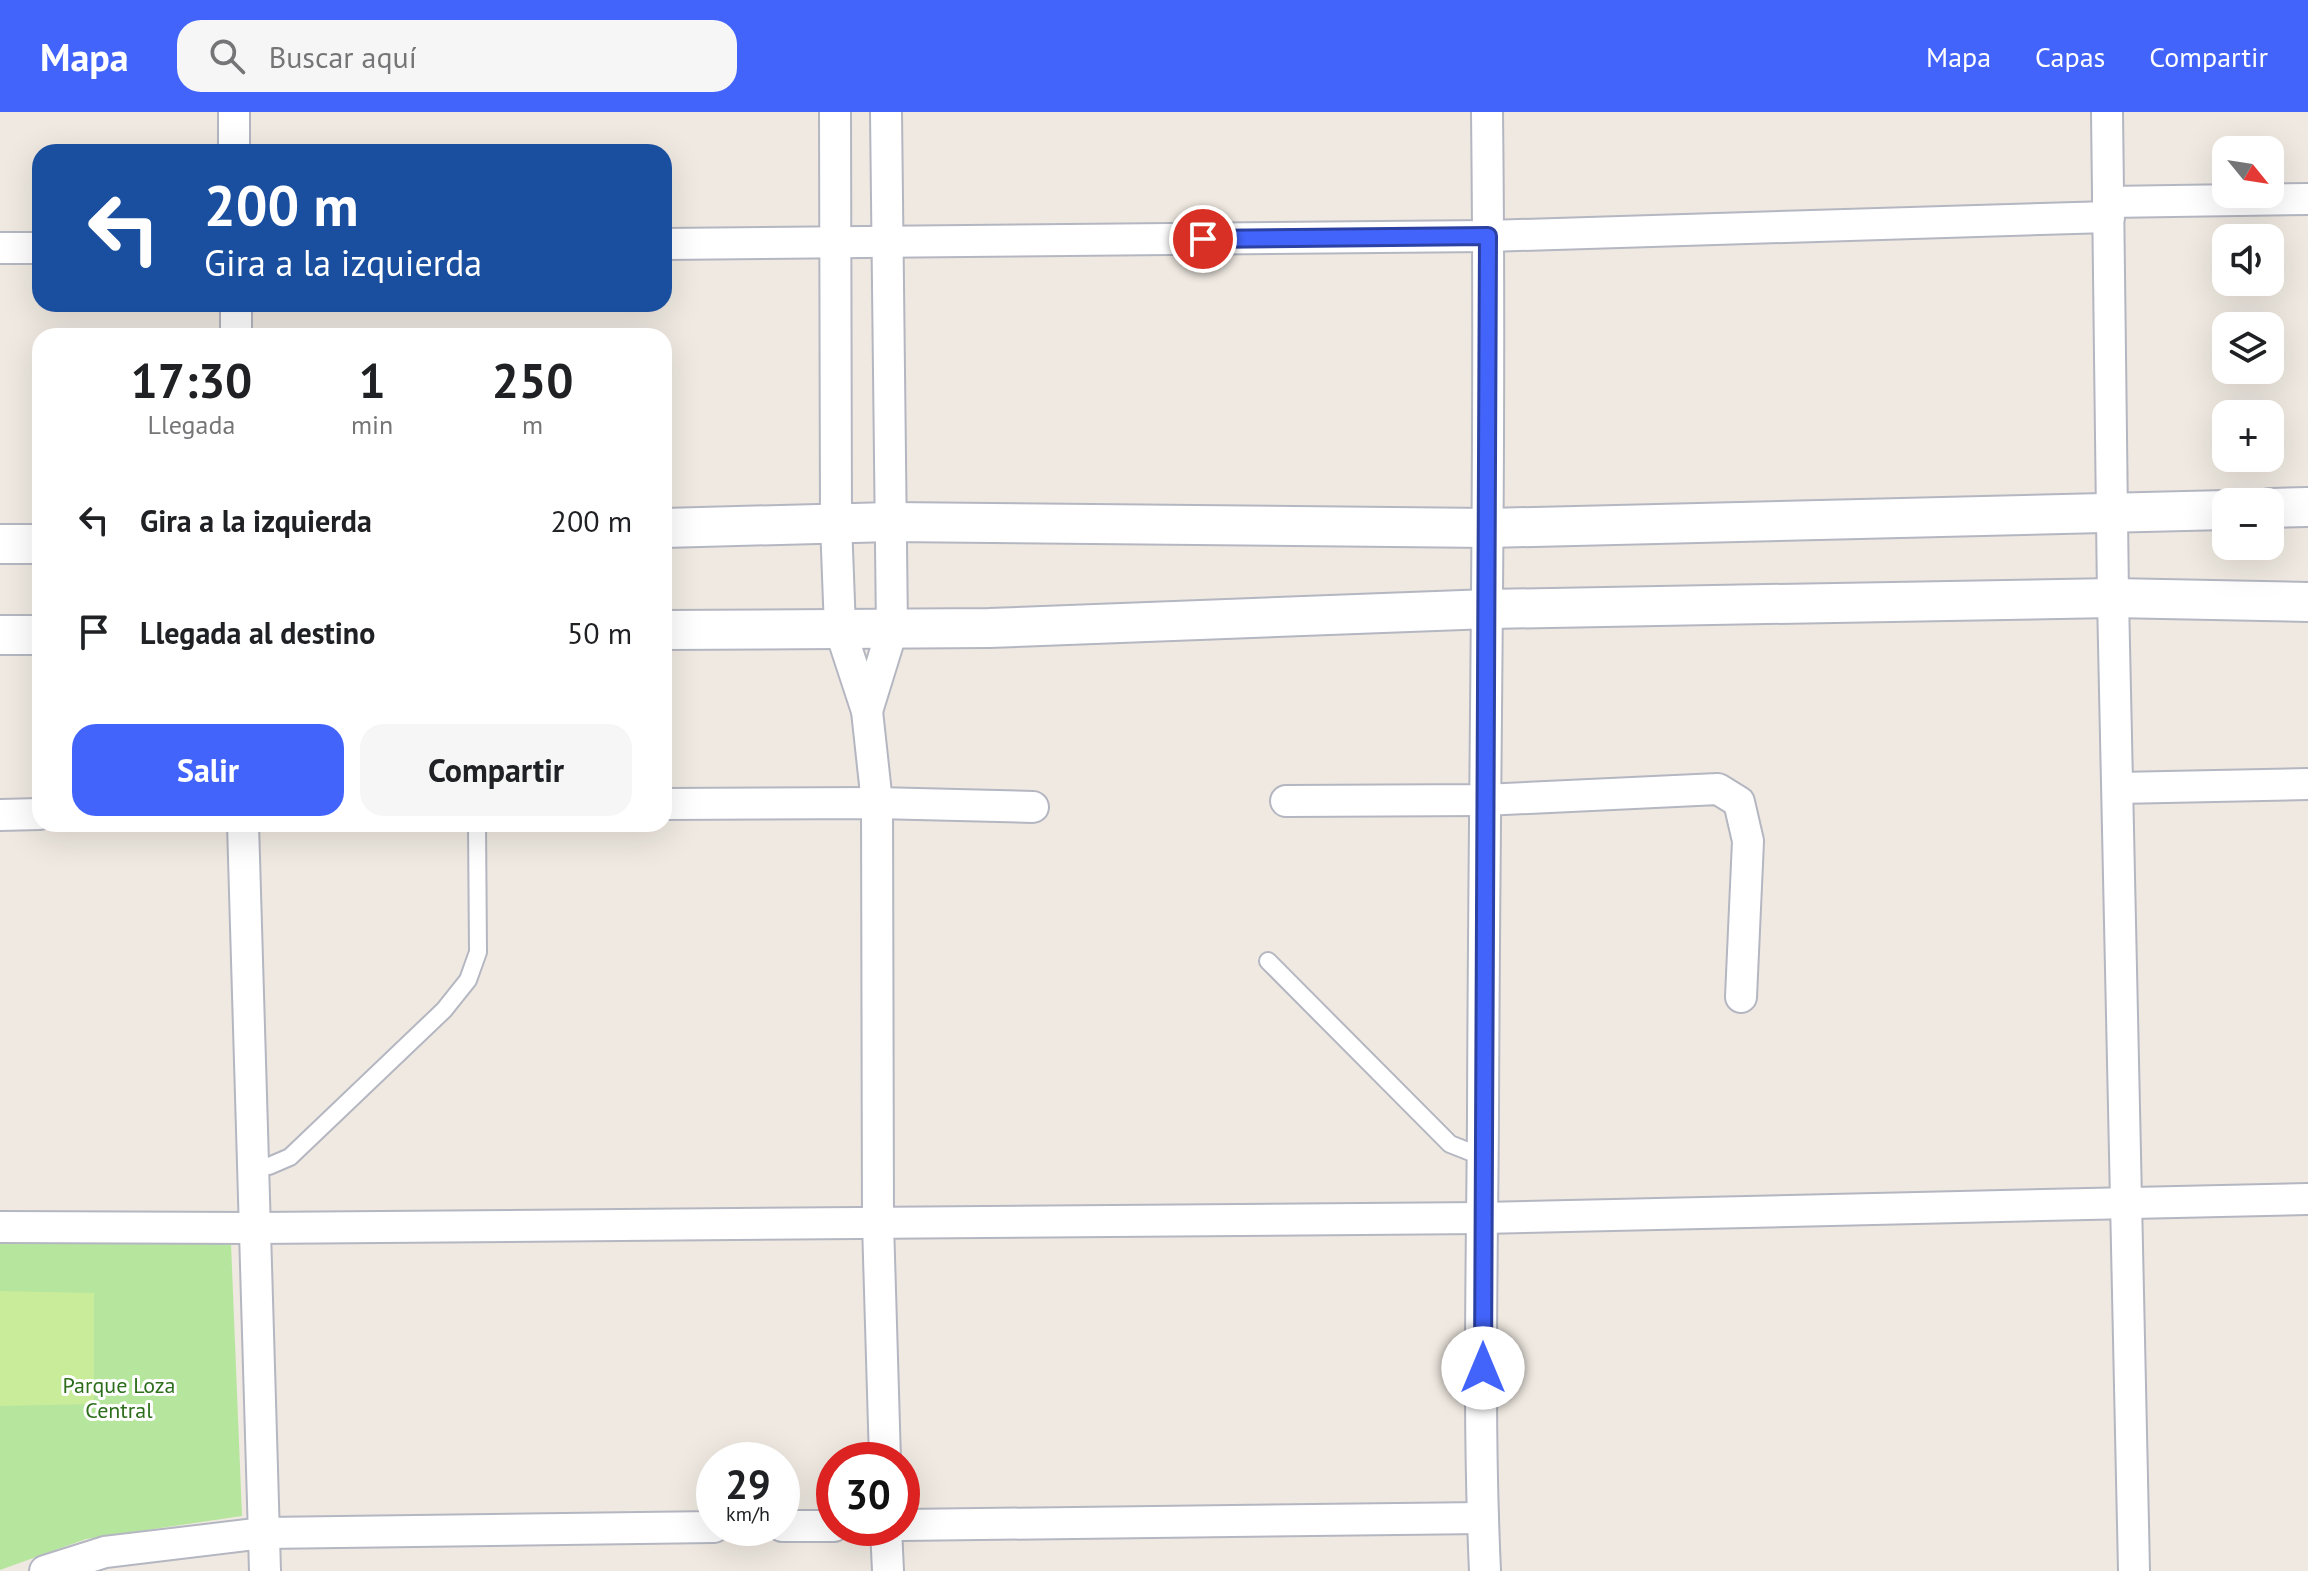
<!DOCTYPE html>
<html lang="es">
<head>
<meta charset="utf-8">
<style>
  body { margin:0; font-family:"PT Sans",sans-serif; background:#f6f6f6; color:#202124; height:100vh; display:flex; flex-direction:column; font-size:30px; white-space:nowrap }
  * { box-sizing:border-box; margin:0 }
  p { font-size:26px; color:#757577 }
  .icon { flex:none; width:44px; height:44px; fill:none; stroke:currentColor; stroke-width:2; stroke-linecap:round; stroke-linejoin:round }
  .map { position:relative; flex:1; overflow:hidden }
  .sheet { position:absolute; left:32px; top:216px; width:640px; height:504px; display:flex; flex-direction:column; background:#fff; border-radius:24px; box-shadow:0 8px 32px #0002 }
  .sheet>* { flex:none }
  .banner { position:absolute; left:32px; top:32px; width:640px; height:168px; border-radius:24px; box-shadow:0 8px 32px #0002; background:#1a4fa0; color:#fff; overflow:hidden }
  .needle { width:52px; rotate:120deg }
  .controls { position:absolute; left:2212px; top:24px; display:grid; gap:16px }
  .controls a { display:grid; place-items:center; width:72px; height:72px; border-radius:16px; background:#fff; box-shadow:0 8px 32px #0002; font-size:40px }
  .speed { position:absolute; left:696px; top:1330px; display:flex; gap:16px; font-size:40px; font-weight:700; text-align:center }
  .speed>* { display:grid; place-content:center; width:104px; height:104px; border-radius:50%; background:#fff; box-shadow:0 8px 32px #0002; line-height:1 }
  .speed small { font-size:20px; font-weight:400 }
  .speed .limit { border:12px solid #d22; background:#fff; color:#111 }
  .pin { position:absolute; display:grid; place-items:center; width:68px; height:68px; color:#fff; margin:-34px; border:4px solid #fff; border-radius:50%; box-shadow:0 2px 8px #0007 }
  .me { position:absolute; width:88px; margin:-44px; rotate:0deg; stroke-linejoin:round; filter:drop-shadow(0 0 6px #0008) }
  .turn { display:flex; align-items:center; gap:28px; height:168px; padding:0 40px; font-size:36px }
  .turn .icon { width:104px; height:104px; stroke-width:2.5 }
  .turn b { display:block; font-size:56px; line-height:68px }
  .eta { display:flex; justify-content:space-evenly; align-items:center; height:136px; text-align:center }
  .eta b { font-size:48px; font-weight:800; line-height:56px }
  .cta { display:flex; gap:16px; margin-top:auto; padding:16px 40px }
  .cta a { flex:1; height:92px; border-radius:24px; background:#4264fb; color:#fff; font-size:32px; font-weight:800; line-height:92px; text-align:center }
  .cta a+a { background:#f6f6f6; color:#202124 }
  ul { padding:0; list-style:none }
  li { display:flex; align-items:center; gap:24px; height:112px; padding:0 40px }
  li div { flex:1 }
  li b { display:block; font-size:30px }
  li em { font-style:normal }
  header { display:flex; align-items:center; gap:48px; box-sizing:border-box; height:112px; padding:0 40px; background:#4264fb; color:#fff }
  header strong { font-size:38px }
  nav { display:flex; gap:44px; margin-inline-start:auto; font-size:28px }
  .search { width:560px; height:72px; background:#f6f6f6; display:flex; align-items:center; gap:20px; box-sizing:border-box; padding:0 28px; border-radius:24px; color:#757577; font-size:30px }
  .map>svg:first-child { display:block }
  .green { fill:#b6e59e }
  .pitch { fill:#c9ec9a }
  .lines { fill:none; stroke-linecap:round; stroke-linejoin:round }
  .service-casing { stroke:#b4b7c1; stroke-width:20 }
  .minor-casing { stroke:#b4b7c1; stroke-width:34 }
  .tertiary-casing { stroke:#b4b7c1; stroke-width:42 }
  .service { stroke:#fff; stroke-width:16 }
  .minor { stroke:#fff; stroke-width:30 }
  .tertiary { stroke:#fff; stroke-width:38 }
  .route-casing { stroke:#2b41a3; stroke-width:20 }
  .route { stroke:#4264fb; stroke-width:14 }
  .labels { text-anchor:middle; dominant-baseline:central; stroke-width:6; stroke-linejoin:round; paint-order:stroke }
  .park-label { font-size:22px; fill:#2c6e1b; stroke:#fff }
</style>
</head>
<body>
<header>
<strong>Mapa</strong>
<div class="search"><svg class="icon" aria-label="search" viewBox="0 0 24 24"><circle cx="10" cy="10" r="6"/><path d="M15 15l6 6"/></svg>Buscar aquí</div>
<nav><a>Mapa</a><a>Capas</a><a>Compartir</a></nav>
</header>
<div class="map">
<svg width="2308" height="1459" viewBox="0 0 2308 1459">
  <rect width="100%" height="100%" fill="#efe9e1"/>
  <polygon class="green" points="0,1130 231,1132 242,1404 86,1427 0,1458"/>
  <polygon class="pitch" points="0,1179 94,1181 94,1292 0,1294"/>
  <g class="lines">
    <defs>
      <g id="service">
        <polyline points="1268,849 1450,1032 1483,1045"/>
        <polyline points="252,1053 269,1054 290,1045 444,898 468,868 478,840 477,712"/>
      </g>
      <g id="minor">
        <polyline points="234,0 234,40"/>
        <polyline points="835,0 836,411 840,517 867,599 877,691 878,1111 885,1348"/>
        <polyline points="2107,0 2113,486 2134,1459"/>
        <polyline points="2108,90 2308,87"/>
        <polyline points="664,132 1488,124 2109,105"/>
        <polyline points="0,136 40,136"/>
        <polyline points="236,192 236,224"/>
        <polyline points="867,599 892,518 886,0"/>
        <polyline points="2118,676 2308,672"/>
        <polyline points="1286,689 1484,688 1718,677 1739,690 1748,729 1741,885"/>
        <polyline points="664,692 877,691 1033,695"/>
        <polyline points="0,703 40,702"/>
        <polyline points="243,712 265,1459"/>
        <polyline points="0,1115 255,1116 1482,1106 2308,1087"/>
        <polyline points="902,1413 1483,1406"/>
        <polyline points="782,1414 834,1414"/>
        <polyline points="886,1416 888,1459"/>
        <polyline points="45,1459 105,1440 264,1421 714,1415"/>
        <path d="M1485 1459C1478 1308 1482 1156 1483 1004 1484 670 1491 335 1487 0"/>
      </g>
      <g id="tertiary">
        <polyline points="2270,396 2308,395"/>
        <polyline points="664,416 891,410 1489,416 2226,398"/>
        <polyline points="0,432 40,432"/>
        <polyline points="664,518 989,516 1489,497 2113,486 2308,490"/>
        <polyline points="0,523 40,523"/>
      </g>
    </defs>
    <use href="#service" class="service-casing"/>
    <use href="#minor" class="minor-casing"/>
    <use href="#tertiary" class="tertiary-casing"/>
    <use href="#service" class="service"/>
    <use href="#minor" class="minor"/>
    <use href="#tertiary" class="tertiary"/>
  </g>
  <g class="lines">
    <defs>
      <path id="route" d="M1203 127 1488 124C1488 501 1483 879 1483 1256"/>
    </defs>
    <use href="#route" class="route-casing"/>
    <use href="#route" class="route"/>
  </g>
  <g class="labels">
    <g class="park-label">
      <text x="119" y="1273">Parque Loza<tspan x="119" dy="25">Central</tspan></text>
    </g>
  </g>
</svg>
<div class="controls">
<a><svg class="needle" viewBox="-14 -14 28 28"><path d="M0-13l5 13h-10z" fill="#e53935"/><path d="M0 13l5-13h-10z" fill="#757577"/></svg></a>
<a><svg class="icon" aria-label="sound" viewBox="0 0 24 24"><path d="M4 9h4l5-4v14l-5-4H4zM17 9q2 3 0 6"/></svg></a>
<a><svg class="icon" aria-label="layers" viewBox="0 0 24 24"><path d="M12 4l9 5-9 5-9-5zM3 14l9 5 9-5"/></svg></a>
<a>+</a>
<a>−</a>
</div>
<div class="speed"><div>29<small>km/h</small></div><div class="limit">30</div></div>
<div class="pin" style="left:1203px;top:127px;background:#d93025"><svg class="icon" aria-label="arrive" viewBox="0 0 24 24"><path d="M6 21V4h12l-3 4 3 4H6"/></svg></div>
<svg class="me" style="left:1483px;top:1256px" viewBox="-20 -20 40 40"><circle r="19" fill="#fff"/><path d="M0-13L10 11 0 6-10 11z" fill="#4264fb"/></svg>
<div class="banner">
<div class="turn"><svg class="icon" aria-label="left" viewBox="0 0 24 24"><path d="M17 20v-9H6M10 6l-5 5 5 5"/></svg><div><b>200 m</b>Gira a la izquierda</div></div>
</div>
<section class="sheet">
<div class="eta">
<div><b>17:30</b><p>Llegada</p></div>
<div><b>1</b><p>min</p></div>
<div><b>250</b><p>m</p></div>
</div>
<ul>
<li><svg class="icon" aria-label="left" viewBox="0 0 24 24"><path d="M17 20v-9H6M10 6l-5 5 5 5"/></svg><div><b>Gira a la izquierda</b></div><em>200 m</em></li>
<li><svg class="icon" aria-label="arrive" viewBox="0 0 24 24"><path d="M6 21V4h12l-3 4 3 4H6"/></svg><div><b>Llegada al destino</b></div><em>50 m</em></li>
</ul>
<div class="cta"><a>Salir</a><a>Compartir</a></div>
</section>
</div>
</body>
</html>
